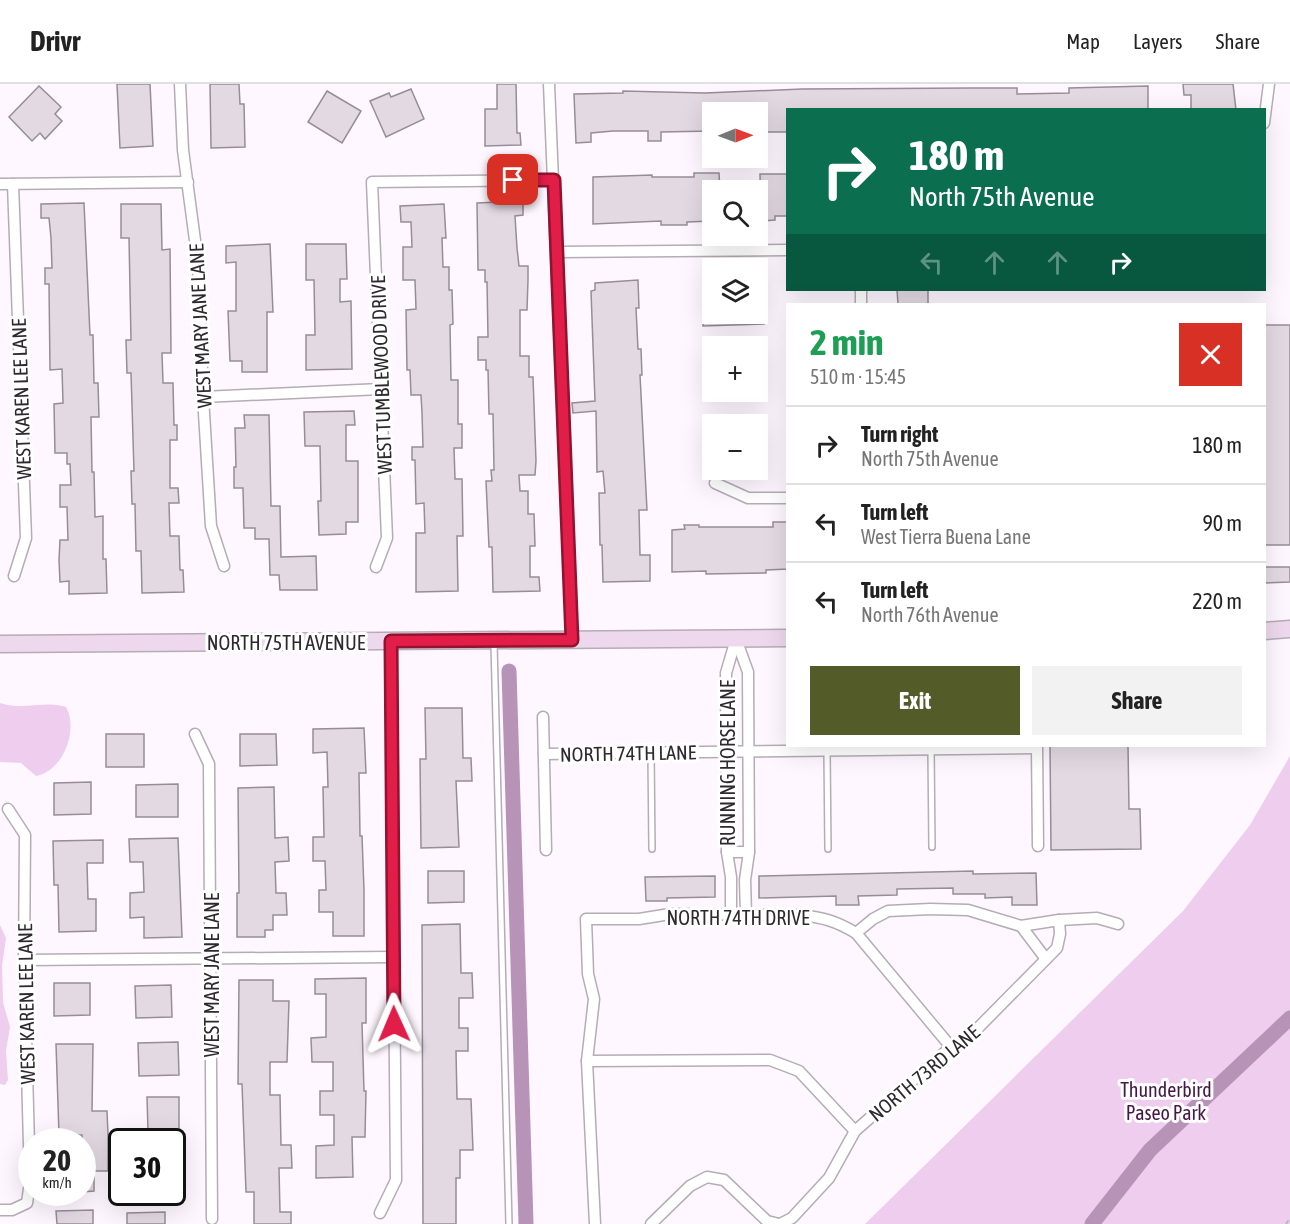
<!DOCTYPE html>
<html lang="en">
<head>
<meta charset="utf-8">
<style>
  body { margin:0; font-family:"Asap Condensed",sans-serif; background:#f2f2f2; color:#222; height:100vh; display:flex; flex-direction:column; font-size:22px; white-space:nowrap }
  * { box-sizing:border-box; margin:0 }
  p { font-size:20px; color:#767676 }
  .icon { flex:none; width:33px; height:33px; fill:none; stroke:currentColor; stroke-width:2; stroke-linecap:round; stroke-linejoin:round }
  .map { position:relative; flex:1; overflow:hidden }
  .drawer { position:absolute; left:786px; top:219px; width:480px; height:444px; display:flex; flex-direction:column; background:#fff; border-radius:0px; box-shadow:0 6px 24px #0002 }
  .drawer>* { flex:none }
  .top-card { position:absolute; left:786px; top:24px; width:480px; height:183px; border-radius:0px; box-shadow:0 6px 24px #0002; background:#0b6e4f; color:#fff; overflow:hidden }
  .needle { width:39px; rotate:89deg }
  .controls { position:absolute; left:702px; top:18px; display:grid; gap:12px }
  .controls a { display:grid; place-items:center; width:66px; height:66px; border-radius:0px; background:#fff; box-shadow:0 6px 24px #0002; font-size:30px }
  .speed { position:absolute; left:18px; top:1044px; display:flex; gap:12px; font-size:30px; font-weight:700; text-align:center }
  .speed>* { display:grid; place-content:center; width:78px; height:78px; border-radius:50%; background:#fff; box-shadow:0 6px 24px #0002; line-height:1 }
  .speed small { font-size:15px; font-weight:400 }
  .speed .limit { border:3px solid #111; border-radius:9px; background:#fff; color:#111 }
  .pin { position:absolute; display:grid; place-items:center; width:51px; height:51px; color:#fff; margin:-26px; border-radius:12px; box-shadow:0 3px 9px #0006 }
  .me { position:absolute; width:66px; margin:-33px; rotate:359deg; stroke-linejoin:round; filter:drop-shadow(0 0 4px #0008) }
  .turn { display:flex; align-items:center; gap:21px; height:126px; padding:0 24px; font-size:27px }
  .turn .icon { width:78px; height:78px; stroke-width:2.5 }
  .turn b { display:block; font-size:42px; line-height:51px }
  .lanes { display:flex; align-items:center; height:57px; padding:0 24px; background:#0003; justify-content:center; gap:30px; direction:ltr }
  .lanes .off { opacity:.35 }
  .round { display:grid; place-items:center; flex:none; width:63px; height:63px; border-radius:0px; background:#f2f2f2 }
  .headline { display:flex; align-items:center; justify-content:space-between; height:102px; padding:0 24px }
  h1 { font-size:36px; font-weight:700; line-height:45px; color:#1e9e55 }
  .primary-button { display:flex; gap:12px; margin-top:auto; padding:12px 24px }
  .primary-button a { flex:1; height:69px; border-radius:0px; background:#535b29; color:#fff; font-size:24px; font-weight:700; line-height:69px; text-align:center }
  .primary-button a+a { background:#f2f2f2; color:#222 }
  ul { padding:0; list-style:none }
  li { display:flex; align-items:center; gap:18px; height:78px; padding:0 24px; border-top:2px solid #e0e0e0 }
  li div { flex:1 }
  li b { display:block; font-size:22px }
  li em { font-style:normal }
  header { display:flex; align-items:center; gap:36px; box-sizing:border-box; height:84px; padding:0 30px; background:#fff; border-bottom:2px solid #e0e0e0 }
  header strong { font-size:28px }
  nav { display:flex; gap:33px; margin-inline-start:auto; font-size:21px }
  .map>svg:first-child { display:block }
  .green { fill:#efcdee }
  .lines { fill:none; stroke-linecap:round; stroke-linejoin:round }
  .canal { stroke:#b793b7; stroke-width:15 }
  .building { fill:#e3d9e3; stroke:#968d96; stroke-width:1.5 }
  .lane-casing { stroke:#b5acb5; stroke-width:8 }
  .street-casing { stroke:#b5acb5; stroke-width:13 }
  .secondary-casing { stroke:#b5acb5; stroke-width:19 }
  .path { stroke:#bcb5bc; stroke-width:2; stroke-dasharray:4.5 3; stroke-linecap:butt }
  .lane { stroke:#fff; stroke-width:5 }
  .street { stroke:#fff; stroke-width:10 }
  .secondary { stroke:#eed8ee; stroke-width:16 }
  .route-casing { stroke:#92132f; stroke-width:15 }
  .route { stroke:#e11d48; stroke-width:10 }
  .labels { text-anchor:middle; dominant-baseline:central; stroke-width:6; stroke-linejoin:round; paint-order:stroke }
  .street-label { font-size:20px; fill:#2d292d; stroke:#fff }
  .park-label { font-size:20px; fill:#461847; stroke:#fff }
</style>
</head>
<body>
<header>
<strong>Drivr</strong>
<nav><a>Map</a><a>Layers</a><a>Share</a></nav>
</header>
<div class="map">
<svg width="1290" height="1140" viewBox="0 0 1290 1140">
  <rect width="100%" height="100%" fill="#fff7ff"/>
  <g class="green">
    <path d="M0 619C25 627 43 616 66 623 79 646 63 687 36 692L21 679 0 678Z"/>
    <polygon points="1290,672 1290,1140 865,1140 1183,827 1250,741"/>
    <polygon points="0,841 6,854 2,882 3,918 10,943 6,967 8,996 5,1001 0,1000"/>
  </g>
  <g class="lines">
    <g class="canal">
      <polyline points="509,587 526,1140"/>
      <polyline points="1092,1140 1150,1066 1290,934"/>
    </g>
  </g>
  <g class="building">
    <polygon points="117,0 150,0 153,62 120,64"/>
    <polygon points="210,0 239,0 240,20 244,20 245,63 211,64"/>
    <polygon points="497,0 516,0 517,49 520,49 521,61 485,62 485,25 497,25"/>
    <polygon points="1183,0 1233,0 1236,26 1191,26 1191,11 1184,11"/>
    <polygon points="39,2 61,23 55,30 62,37 45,55 40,49 32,57 9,33"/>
    <polygon points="1148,2 1148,26 788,26 788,48 758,48 758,28 712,28 712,47 661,48 661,57 648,57 648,47 613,47 591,49 591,58 576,59 574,10 623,9 623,7 705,9 802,5 973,4 1017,4 1017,10 1069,9 1069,4"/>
    <polygon points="411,5 424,35 386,53 370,17 389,9 391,13"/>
    <polygon points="327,7 361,27 342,59 308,38"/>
    <polygon points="694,89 719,89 720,106 712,106 712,137 687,138 687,141 661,141 661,137 593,140 593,93 652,91 652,93 694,93"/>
    <polygon points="760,90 787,90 787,132 775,132 775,136 761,137"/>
    <polygon points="523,117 523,131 515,132 517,164 519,182 528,182 528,196 527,226 520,226 520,272 529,272 529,293 533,293 536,377 535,391 519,391 520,407 528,407 528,430 534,430 535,462 530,462 530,493 539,493 540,507 493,508 492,463 489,463 486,397 492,397 491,386 494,386 493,330 489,330 488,286 486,286 486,276 478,276 478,253 488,253 487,198 485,198 485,186 478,186 477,119"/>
    <polygon points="84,119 90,251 93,251 94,299 98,299 99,333 91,333 92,388 94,388 95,433 103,432 103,475 106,475 107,509 69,510 69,497 60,498 59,476 60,456 68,456 67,423 60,423 60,401 71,401 70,380 67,380 67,369 55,369 54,320 63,319 62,285 50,286 49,200 45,200 45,184 52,184 51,154 49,134 41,134 41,120"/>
    <polygon points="121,120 161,120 162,166 170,165 171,269 162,269 163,299 173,299 174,341 177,341 177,356 170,356 170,404 178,404 179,419 169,419 170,452 179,452 180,486 183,486 184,508 142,509 141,467 136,467 135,420 132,420 131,387 134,387 131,289 127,289 126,256 131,256 129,154 121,154"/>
    <polygon points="444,120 446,154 442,154 443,183 449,183 449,206 452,206 453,240 450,241 451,296 458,296 458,340 462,340 462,364 454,364 455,395 462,395 463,452 457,452 458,507 416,508 416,449 425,449 424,419 416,420 415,376 412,376 412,363 423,363 422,329 421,311 411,311 410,286 407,286 406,226 416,225 415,196 403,196 403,163 412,163 411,138 401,138 400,122"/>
    <polygon points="270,160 273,228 267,228 267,288 242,288 242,277 230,277 228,227 236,227 236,178 226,179 226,162"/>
    <polygon points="306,160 346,160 347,195 340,195 340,218 351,217 352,285 306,286 306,251 315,251 314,196 306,196"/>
    <polygon points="638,196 639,224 636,224 638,265 641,265 642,291 640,291 647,426 639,426 640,471 650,471 650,497 603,498 602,461 600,461 599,409 605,409 603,387 597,388 596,327 573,329 572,319 595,317 591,207 595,206 595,199"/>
    <polygon points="897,206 928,206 928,220 898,220"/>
    <polygon points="703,230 764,230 764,240 703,242"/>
    <rect x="1264" y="241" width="26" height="220"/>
    <polygon points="354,327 355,341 346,341 346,377 358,377 358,438 346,438 346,450 319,451 318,417 321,417 320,362 305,362 304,328"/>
    <polygon points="244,331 269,331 271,422 280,422 281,473 316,472 317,506 280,506 279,491 270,491 269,455 255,455 255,444 244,444 243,404 234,404 234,383 236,383 235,344 245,344"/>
    <polygon points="773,438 788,438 788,485 766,486 766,489 706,490 706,487 672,488 672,446 685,445 684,441 699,441 699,443 773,443"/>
    <polygon points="1264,483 1290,483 1290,498 1264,499"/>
    <polygon points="425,624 462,624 463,674 471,674 472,697 456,697 459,763 421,764 420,675 426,675"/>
    <polygon points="364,644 366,689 359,689 360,752 362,752 364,806 364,852 333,852 333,828 319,828 319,806 326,806 325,777 313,777 313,753 324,753 323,703 328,703 327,668 313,669 313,645"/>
    <rect x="106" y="650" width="38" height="33"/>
    <polygon points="240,650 276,650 277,681 240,682"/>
    <polygon points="1050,662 1128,662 1129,725 1140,725 1141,765 1051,766"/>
    <polygon points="91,698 91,730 54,731 54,699"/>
    <polygon points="178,700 178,733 136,733 136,701"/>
    <polygon points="274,703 275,754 288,753 289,777 275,778 276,809 286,809 287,831 273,831 273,846 265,846 265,853 237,853 237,809 239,809 238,704"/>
    <polygon points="178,754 182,853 144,854 144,833 130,834 130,809 144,808 143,778 130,778 129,755"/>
    <polygon points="103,756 103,779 87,779 88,815 96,815 96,847 59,848 58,801 54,801 53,757"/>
    <polygon points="428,787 464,787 464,818 428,819"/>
    <polygon points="973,787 973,790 1036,789 1037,821 1012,821 1012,813 985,814 985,810 953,810 953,804 897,805 897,811 858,812 859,821 836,821 836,812 759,814 759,792"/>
    <polygon points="715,792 715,813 667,814 667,817 646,817 645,793"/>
    <polygon points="460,840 461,889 472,889 473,914 459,914 459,944 468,944 468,967 456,967 457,1015 471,1015 473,1066 460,1066 460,1094 456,1094 456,1140 423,1140 422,841"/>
    <polygon points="366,894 366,939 362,939 364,1007 366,1007 365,1053 352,1053 353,1093 316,1094 316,1062 334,1061 334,1031 320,1031 320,1007 333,1007 333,978 312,978 311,954 326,953 326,910 315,910 315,895"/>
    <polygon points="239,896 273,896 273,917 289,917 287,978 270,978 270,1011 280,1011 281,1061 291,1061 292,1084 279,1084 280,1128 291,1128 291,1140 254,1140 254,1108 246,1108 242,1000 238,1000"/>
    <polygon points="54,899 90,899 90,931 54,932"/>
    <polygon points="171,901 172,933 136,934 135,902"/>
    <polygon points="178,958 179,991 139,992 138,959"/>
    <polygon points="56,960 93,960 92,1027 107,1027 108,1050 108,1087 94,1087 94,1107 82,1108 82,1051 59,1051"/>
    <polygon points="147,1013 179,1013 179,1046 148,1047"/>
    <polygon points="93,1126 93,1140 57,1140 56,1127"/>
    <polygon points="165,1128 165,1140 127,1140 127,1129"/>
  </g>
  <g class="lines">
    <defs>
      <g id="lane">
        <polyline points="494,560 509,1140"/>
        <polyline points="931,665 932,763"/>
        <polyline points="827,667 828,765"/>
        <polyline points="651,669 652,765"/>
      </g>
      <g id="street">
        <polyline points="180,0 183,66 198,179 203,313 211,442 224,482"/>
        <polyline points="549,0 572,556"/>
        <polyline points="1264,39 1269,0"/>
        <polyline points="0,100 188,98"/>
        <polyline points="13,100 26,454 14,492"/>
        <polyline points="557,168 788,166"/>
        <polyline points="861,206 861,220"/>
        <polyline points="203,313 381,305"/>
        <polyline points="715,399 748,414 788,414"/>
        <polyline points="376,483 387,454 372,98 554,96"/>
        <polyline points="736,555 748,588 749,768 745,796 746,830"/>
        <polyline points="543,633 546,766"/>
        <polyline points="195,650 209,680 212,1135"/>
        <polyline points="1037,662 1038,762"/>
        <polyline points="544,670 1036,664"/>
        <polyline points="727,768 749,768"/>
        <polyline points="731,830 731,793 727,768 726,589 736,555"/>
        <polyline points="1021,842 1046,875"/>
        <polyline points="856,849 873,835 888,827 930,825 968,826 1021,842 1059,836 1097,834 1118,840"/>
        <polyline points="24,876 393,873"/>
        <polyline points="587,977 770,976 799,987 855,1047"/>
        <polyline points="0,1126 12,1126 27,1119 30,1098 24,876 25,751 8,725"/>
        <polyline points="380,1129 396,1096 391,557"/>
        <path d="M595 1140 587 977 594 915 588 890 586 835H639L670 830 799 831C822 833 836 837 856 849L951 963"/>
        <polyline points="651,1140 690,1102 707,1093 724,1096 767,1137 779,1140"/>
        <polyline points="780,1140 792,1134 829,1094 855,1047 951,963 977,945 1057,864 1060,850 1059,836"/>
      </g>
      <g id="secondary">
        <polyline points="1264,547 1290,545"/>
        <polyline points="0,560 788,554"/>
      </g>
    </defs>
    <use href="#lane" class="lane-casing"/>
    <use href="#street" class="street-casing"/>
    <use href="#secondary" class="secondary-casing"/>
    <polyline class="path" points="1286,1140 1290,1134"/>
    <use href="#lane" class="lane"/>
    <use href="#street" class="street"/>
    <use href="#secondary" class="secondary"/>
  </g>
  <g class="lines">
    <defs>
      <polyline id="route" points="394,940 391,557 572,556 554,96 513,96"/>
    </defs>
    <use href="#route" class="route-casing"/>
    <use href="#route" class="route"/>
  </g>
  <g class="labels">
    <g class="street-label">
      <text transform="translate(200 242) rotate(-93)">WEST MARY JANE LANE</text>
      <text transform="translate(381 291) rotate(-92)">WEST TUMBLEWOOD DRIVE</text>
      <text transform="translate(21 315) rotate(-92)">WEST KAREN LEE LANE</text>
      <text x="286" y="558">NORTH 75TH AVENUE</text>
      <text transform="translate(628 669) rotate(-1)">NORTH 74TH LANE</text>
      <text transform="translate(727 679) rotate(-90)">RUNNING HORSE LANE</text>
      <text x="738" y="833">NORTH 74TH DRIVE</text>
      <text transform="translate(211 891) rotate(-90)">WEST MARY JANE LANE</text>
      <text transform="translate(26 920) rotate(-91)">WEST KAREN LEE LANE</text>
      <text transform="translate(924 989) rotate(-40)">NORTH 73RD LANE</text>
    </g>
    <g class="park-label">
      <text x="1166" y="1005">Thunderbird<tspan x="1166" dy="23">Paseo Park</tspan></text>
    </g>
  </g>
</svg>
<div class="controls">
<a><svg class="needle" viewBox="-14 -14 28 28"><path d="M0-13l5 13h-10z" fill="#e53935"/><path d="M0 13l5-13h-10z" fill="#767676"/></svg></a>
<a><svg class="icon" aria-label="search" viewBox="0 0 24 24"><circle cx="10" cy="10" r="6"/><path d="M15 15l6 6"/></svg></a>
<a><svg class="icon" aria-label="layers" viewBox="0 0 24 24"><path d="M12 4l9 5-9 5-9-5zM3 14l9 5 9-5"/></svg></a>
<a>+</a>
<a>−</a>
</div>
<div class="speed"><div>20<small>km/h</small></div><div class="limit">30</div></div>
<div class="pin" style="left:513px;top:96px;background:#d93025"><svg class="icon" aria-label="arrive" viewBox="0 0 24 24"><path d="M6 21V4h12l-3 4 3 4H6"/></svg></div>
<svg class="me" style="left:394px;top:940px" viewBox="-20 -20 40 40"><path d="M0-17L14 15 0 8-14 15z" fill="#e11d48" stroke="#fff" stroke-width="4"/></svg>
<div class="top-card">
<div class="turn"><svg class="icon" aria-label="right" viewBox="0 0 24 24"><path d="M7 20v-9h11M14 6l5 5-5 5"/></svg><div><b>180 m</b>North 75th Avenue</div></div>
<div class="lanes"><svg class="icon off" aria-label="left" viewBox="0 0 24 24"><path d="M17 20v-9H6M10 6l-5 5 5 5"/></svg><svg class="icon off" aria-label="ahead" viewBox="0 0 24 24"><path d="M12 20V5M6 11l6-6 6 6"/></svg><svg class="icon off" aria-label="ahead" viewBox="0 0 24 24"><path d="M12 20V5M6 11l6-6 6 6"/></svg><svg class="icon" aria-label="right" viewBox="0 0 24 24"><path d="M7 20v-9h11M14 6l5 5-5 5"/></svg></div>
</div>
<section class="drawer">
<div class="headline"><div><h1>2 min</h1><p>510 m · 15:45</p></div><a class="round" style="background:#d93025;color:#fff"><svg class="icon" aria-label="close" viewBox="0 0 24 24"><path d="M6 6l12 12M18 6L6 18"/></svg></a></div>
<ul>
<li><svg class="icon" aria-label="right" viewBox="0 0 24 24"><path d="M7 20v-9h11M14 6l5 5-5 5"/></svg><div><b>Turn right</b><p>North 75th Avenue</p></div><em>180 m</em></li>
<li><svg class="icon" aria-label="left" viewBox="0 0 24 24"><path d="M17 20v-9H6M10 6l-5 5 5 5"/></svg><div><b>Turn left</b><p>West Tierra Buena Lane</p></div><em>90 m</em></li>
<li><svg class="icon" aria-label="left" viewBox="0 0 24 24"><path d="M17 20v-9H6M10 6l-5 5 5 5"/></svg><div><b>Turn left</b><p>North 76th Avenue</p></div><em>220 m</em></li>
</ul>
<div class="primary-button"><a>Exit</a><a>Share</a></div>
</section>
</div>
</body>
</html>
